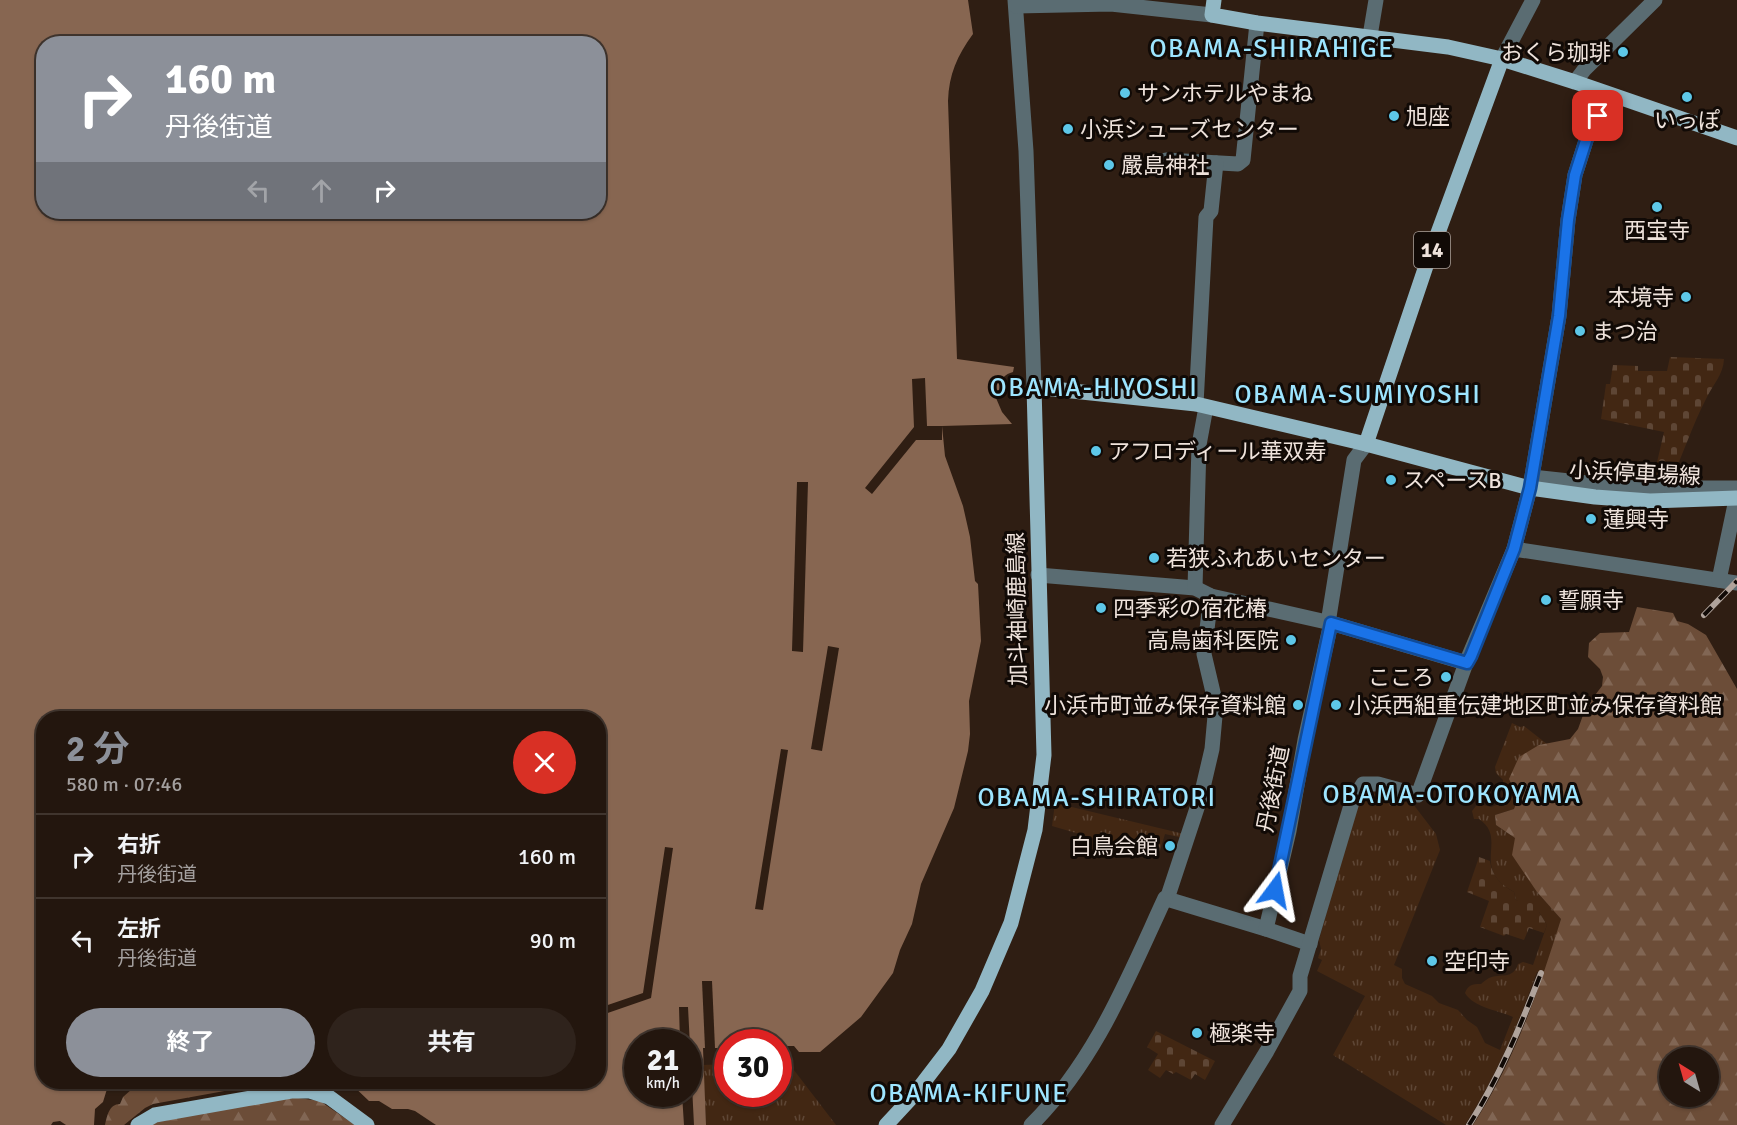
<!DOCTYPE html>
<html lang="ja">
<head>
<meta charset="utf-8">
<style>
  body { margin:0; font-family:Signika,"Noto Sans JP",sans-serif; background:#2f231c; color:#f1f3f6; height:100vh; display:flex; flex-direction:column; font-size:22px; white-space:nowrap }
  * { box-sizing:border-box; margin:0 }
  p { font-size:20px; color:#a39f9e }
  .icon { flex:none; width:33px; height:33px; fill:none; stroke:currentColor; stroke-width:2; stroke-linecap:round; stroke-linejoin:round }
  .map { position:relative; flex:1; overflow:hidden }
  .details { position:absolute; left:36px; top:711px; width:570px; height:378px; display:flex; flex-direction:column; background:#23160e; border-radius:24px; box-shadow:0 2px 4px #0004,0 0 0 2px #40352e }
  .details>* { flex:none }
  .top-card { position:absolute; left:36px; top:36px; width:570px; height:183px; border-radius:24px; box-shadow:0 2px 4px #0004,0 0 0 2px #40352e; background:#8c9099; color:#fff; overflow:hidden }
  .needle { width:39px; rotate:323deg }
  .tools { position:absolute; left:1659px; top:1047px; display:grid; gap:12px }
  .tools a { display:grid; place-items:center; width:60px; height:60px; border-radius:50%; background:#23160e; box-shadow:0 2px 4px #0004,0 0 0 2px #40352e; font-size:30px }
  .speed { position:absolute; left:624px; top:1029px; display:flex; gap:12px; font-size:30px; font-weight:700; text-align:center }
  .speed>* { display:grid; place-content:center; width:78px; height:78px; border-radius:50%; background:#23160e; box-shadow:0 2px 4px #0004,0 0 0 2px #40352e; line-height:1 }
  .speed small { font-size:15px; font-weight:400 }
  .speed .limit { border:9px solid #d22; background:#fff; color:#111 }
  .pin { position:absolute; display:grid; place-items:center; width:51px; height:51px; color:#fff; margin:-26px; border-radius:12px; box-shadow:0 3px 9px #0006 }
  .me { position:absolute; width:66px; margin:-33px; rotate:13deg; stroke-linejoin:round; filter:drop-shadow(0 0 4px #0008) }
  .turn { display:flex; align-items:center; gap:21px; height:126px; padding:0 30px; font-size:27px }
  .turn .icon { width:78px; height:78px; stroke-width:2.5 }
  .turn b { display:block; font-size:42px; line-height:51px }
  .lanes { display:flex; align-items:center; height:57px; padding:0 30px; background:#0003; justify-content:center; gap:30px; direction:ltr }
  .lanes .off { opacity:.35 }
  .round { display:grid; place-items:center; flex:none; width:63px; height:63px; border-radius:32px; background:#2f231c }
  .overview { display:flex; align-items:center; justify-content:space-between; height:102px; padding:0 30px }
  h1 { font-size:36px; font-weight:700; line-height:45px; color:#8c9099 }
  .primary-button { display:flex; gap:12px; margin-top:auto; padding:12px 30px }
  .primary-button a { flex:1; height:69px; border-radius:36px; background:#8c9099; color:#fff; font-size:24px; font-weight:700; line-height:69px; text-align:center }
  .primary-button a+a { background:#2f231c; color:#f1f3f6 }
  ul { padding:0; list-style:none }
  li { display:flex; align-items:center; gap:18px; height:84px; padding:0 30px; border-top:2px solid #40352e }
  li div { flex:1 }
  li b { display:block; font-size:22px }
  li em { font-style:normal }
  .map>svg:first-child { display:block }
  .grass { fill:url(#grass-tufts) }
  .forest { fill:url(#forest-firs); fill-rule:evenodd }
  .cemetery { fill:url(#cemetery-stones) }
  .water { fill:#876651; fill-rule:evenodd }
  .pier { fill:#2f1e13 }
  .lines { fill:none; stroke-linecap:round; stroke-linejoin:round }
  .minor { stroke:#5a6c72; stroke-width:15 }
  .major { stroke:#91b7c4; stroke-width:15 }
  .rail-casing { stroke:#b0a39b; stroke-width:6 }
  .rail { stroke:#110a06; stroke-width:4; stroke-dasharray:11; stroke-linecap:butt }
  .route-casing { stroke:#114b97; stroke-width:15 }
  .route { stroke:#1a73e8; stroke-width:10 }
  .poi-dot { fill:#5dc7e8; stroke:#110a06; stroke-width:2 }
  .labels { text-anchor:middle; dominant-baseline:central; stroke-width:6; stroke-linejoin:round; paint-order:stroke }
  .shield { fill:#110a06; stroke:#aca29c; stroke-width:1.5 }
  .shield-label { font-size:21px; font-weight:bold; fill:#efe3dc }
  .poi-label { font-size:22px; fill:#efe3dc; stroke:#110a06; text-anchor:start }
  .street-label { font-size:22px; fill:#efe3dc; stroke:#110a06 }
  .quarter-label { font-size:26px; letter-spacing:1.5px; fill:#9de5ff; stroke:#110a06 }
</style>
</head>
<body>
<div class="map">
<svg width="1737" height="1125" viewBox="0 0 1737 1125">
  <defs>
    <pattern id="grass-tufts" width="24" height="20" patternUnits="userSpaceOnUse" patternTransform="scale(1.5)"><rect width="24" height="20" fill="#422713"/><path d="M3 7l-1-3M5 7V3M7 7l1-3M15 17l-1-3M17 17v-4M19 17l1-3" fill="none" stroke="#5e4635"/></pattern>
    <pattern id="forest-firs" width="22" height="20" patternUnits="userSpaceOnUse" patternTransform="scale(1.5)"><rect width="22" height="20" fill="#6c4d38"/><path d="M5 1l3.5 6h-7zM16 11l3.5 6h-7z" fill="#816654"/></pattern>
    <pattern id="cemetery-stones" width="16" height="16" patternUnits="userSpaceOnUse" patternTransform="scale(1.5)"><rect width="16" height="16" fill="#422713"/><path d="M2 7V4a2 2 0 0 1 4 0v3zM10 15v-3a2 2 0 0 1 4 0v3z" fill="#5e4635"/></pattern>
  </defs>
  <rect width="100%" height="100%" fill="#2f1e13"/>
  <g class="grass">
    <path d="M1512 723 1520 727 1524 726 1547 744 1539 745 1514 809 1495 815 1496 825 1515 838 1526 873 1537 892 1561 919 1544 974 1537 972C1518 1025 1495 1078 1465 1125H1446L1333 1055 1365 996 1317 971 1322 960 1318 958 1321 949 1319 940 1357 802 1374 794 1413 804 1436 834 1440 850 1394 965 1402 969V978L1405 984 1432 996 1439 1003 1458 1010 1467 1020 1477 1027 1485 1043 1500 1050 1513 1017C1498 1010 1474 1008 1465 993 1468 985 1472 984 1481 984 1483 982 1486 980 1489 978 1501 973 1513 980 1518 964L1523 962 1533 965 1547 925 1539 912 1516 900 1514 892C1469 868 1509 839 1479 819H1474L1472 811 1476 806 1483 805 1491 807 1502 803 1503 780 1496 773 1495 767Z"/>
    <polygon points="1055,803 1184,834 1183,838 1165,834 1158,857 1052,826"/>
    <polygon points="779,1061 787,1061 836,1125 706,1125 703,1065 727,1064 728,1094 778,1094"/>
  </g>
  <g class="forest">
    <path d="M1637 607 1673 613 1677 621 1688 624 1706 635 1737 689V1125H1473C1514 1062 1539 990 1561 919L1537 892 1512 855 1515 838 1496 825 1495 815 1514 809 1518 798 1509 779 1519 757 1539 745 1570 739 1578 729 1586 707 1602 686 1603 677 1600 669 1588 657 1589 643 1600 633 1629 632ZM1670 1058H1708V1096H1670Z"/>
    <path d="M213 1082H268V1083L153 1104 145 1108 124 1125H105C107 1116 109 1104 120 1104L123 1097 132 1089 155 1085 165 1086 171 1083 206 1084Z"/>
    <polygon points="291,1097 320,1101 355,1125 147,1125 156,1121"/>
  </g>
  <g class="cemetery">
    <path d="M1670 357 1724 359C1723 375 1714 383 1707 397 1692 425 1683 456 1669 484H1652L1664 432 1601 419 1606 384H1610L1613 365 1638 366V371H1667Z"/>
    <path d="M1479 857 1490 861C1492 876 1501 885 1514 892L1516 900 1520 901 1524 899 1538 904 1539 912 1547 925 1544 933 1529 928 1524 940 1506 934 1504 936 1480 927 1489 901 1467 892Z"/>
    <polygon points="1156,1031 1215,1061 1205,1080 1195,1074 1191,1080 1176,1072 1173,1074 1166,1070 1160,1078 1148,1070 1158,1054 1147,1047"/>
  </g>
  <path class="water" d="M0 0H968L973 34C957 56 949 74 948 101L957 359 1014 367 1013 372C1001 375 997 385 1004 395L999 390 993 391 1002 412 1012 424 942 426 945 456 963 506 970 537 975 581 978 584 981 641 969 701 970 734 968 751 954 808 921 884 912 924 900 950 893 973 861 1017 820 1052H799L794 1046H779L778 1042H728L727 1048H703L706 1125H436L415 1111 408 1109H392L379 1101H369L349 1082H598V718H44V1082H119L107 1089 103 1102 95 1109 94 1125H66L60 1121 53 1122 51 1125H0ZM44 44H598V212H44ZM638 1042H688V1094H638Z"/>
  <g class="pier">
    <polygon points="925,378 927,426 942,426 942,440 916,440 872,494 865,488 914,427 912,379"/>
    <polygon points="797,482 808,482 803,652 792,651"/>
    <polygon points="828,646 839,648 822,751 811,749"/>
    <polygon points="781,749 788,750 763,910 755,909"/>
    <polygon points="665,847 673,848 651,998 599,1016 599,1008 643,993"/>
    <polygon points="702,981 712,981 715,1048 705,1048"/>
    <polygon points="679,1007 688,1007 694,1125 684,1125 682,1094 688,1094 688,1042 680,1042"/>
  </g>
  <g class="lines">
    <g class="minor">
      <polyline points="1015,0 1026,151 1034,387"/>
      <polyline points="1016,6 1111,4 1212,15"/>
      <polyline points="1370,36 1376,0"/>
      <polyline points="1502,59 1533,0"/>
      <polyline points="1575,82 1584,70 1655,0"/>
      <polyline points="1166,160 1238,164 1243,160 1257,23"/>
      <polyline points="1196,404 1206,217 1211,211 1216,163"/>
      <polyline points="1532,477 1634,488 1737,488"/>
      <polyline points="1514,549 1530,488 1559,316 1568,220 1575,175 1590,128 1611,95"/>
      <polyline points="1038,575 1195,588 1211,596 1331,623 1466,663 1514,549 1737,583"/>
      <polyline points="1719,580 1737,495"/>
      <polyline points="1195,588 1199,445 1206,407"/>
      <polyline points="1211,596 1204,654 1216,705 1212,749 1201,796 1167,899 1266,929"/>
      <polyline points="1328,623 1354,460 1366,444"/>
      <polyline points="1310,944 1266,929 1289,831 1305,740 1331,623"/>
      <path d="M1031 1125C1095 1062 1128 978 1165 898"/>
      <polyline points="1222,1125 1267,1051 1300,991 1300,976 1352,802 1363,784 1378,784 1418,795 1466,663"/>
    </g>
    <g class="major">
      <polyline points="1214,0 1212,15 1257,23 1448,47 1502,59 1575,82 1737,138"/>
      <polyline points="1366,444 1428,260 1502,59"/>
      <polyline points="138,1125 155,1115 291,1091 310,1091 329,1097 367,1125"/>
      <polyline points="886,1125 913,1096 949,1049 982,991 1011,923 1035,830 1044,755 1034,387 1196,404 1366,444 1530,488 1595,497 1650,501 1737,498"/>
    </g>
    <defs>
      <g id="rail">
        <polyline points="1704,615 1737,581"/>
        <path d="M1469 1125C1499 1078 1521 1025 1541 973"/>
      </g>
    </defs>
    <use href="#rail" class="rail-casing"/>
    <use href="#rail" class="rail"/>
  </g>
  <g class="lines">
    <defs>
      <polyline id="route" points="1275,890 1331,623 1467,663 1471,656 1514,549 1530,488 1559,316 1568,220 1575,175 1590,128 1598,116"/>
    </defs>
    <use href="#route" class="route-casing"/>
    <use href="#route" class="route"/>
  </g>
  <g class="poi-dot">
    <circle cx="1623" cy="52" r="6"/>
    <circle cx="1125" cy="93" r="6"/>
    <circle cx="1687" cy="97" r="6"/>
    <circle cx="1394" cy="116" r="6"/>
    <circle cx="1068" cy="129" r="6"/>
    <circle cx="1109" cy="165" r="6"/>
    <circle cx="1657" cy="207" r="6"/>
    <circle cx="1686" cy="297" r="6"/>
    <circle cx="1580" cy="331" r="6"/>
    <circle cx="1096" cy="451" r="6"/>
    <circle cx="1391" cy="480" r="6"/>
    <circle cx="1591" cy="519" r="6"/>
    <circle cx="1154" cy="558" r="6"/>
    <circle cx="1546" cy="600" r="6"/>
    <circle cx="1101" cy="608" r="6"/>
    <circle cx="1291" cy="640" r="6"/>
    <circle cx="1446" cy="677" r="6"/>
    <circle cx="1298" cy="705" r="6"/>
    <circle cx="1336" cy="705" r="6"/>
    <circle cx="1170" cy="846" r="6"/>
    <circle cx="1432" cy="961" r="6"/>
    <circle cx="1197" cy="1033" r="6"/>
  </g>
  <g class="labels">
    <rect class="shield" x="1414" y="232" width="36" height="36" rx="4.5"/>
    <g class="shield-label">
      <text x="1432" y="250">14</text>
    </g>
    <g class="poi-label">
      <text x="1611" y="52" text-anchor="end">おくら珈琲</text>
      <text x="1137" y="93">サンホテルやまね</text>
      <text x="1406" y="116">旭座</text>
      <text x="1687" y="120" text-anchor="middle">いっぽ</text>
      <text x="1080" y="129">小浜シューズセンター</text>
      <text x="1121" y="165">嚴島神社</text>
      <text x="1657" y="230" text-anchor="middle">西宝寺</text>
      <text x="1674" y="297" text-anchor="end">本境寺</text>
      <text x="1592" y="331">まつ治</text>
      <text x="1108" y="451">アフロディール華双寿</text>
      <text x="1403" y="480">スペースB</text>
      <text x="1603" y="519">蓮興寺</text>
      <text x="1166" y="558">若狭ふれあいセンター</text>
      <text x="1558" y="600">誓願寺</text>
      <text x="1113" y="608">四季彩の宿花椿</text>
      <text x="1279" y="640" text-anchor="end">高鳥歯科医院</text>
      <text x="1434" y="677" text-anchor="end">こころ</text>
      <text x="1286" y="705" text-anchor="end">小浜市町並み保存資料館</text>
      <text x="1348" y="705">小浜西組重伝建地区町並み保存資料館</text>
      <text x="1158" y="846" text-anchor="end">白鳥会館</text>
      <text x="1444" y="961">空印寺</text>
      <text x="1209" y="1033">極楽寺</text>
    </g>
    <g class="street-label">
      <text transform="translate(1635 473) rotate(3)">小浜停車場線</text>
      <text transform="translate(1017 609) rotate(-91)">加斗袖崎鹿島線</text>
      <text transform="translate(1273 789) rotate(-79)">丹後街道</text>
    </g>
    <g class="quarter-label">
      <text x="1272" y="49">OBAMA-SHIRAHIGE</text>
      <text x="1094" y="388">OBAMA-HIYOSHI</text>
      <text x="1358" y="395">OBAMA-SUMIYOSHI</text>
      <text x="1452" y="795">OBAMA-OTOKOYAMA</text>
      <text x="1097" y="798">OBAMA-SHIRATORI</text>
      <text x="969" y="1094">OBAMA-KIFUNE</text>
    </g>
  </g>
</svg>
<div class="tools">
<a><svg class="needle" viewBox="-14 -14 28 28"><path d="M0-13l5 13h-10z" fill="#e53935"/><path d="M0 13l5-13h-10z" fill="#a39f9e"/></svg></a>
</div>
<div class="speed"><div>21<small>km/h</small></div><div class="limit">30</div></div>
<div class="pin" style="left:1598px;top:116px;background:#d93025"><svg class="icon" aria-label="arrive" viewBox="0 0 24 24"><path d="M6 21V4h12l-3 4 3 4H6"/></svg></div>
<svg class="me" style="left:1275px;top:890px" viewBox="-20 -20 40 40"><path d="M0-17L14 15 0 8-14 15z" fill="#1a73e8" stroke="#fff" stroke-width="4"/></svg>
<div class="top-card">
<div class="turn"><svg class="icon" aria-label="right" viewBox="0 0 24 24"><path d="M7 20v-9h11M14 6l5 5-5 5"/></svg><div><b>160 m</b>丹後街道</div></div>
<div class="lanes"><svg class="icon off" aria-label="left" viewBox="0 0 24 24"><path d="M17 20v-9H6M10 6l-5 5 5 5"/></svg><svg class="icon off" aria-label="ahead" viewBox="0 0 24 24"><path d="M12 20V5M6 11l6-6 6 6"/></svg><svg class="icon" aria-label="right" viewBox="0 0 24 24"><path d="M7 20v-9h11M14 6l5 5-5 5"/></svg></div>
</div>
<section class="details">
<div class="overview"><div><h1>2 分</h1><p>580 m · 07:46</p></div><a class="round" style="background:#d93025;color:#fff"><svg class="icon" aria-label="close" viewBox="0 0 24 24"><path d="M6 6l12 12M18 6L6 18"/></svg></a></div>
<ul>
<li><svg class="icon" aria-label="right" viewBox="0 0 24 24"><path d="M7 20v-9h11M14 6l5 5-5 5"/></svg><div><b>右折</b><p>丹後街道</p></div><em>160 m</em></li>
<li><svg class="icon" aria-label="left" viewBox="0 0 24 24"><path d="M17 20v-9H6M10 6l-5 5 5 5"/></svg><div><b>左折</b><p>丹後街道</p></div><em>90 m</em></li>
</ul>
<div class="primary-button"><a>終了</a><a>共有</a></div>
</section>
</div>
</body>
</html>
